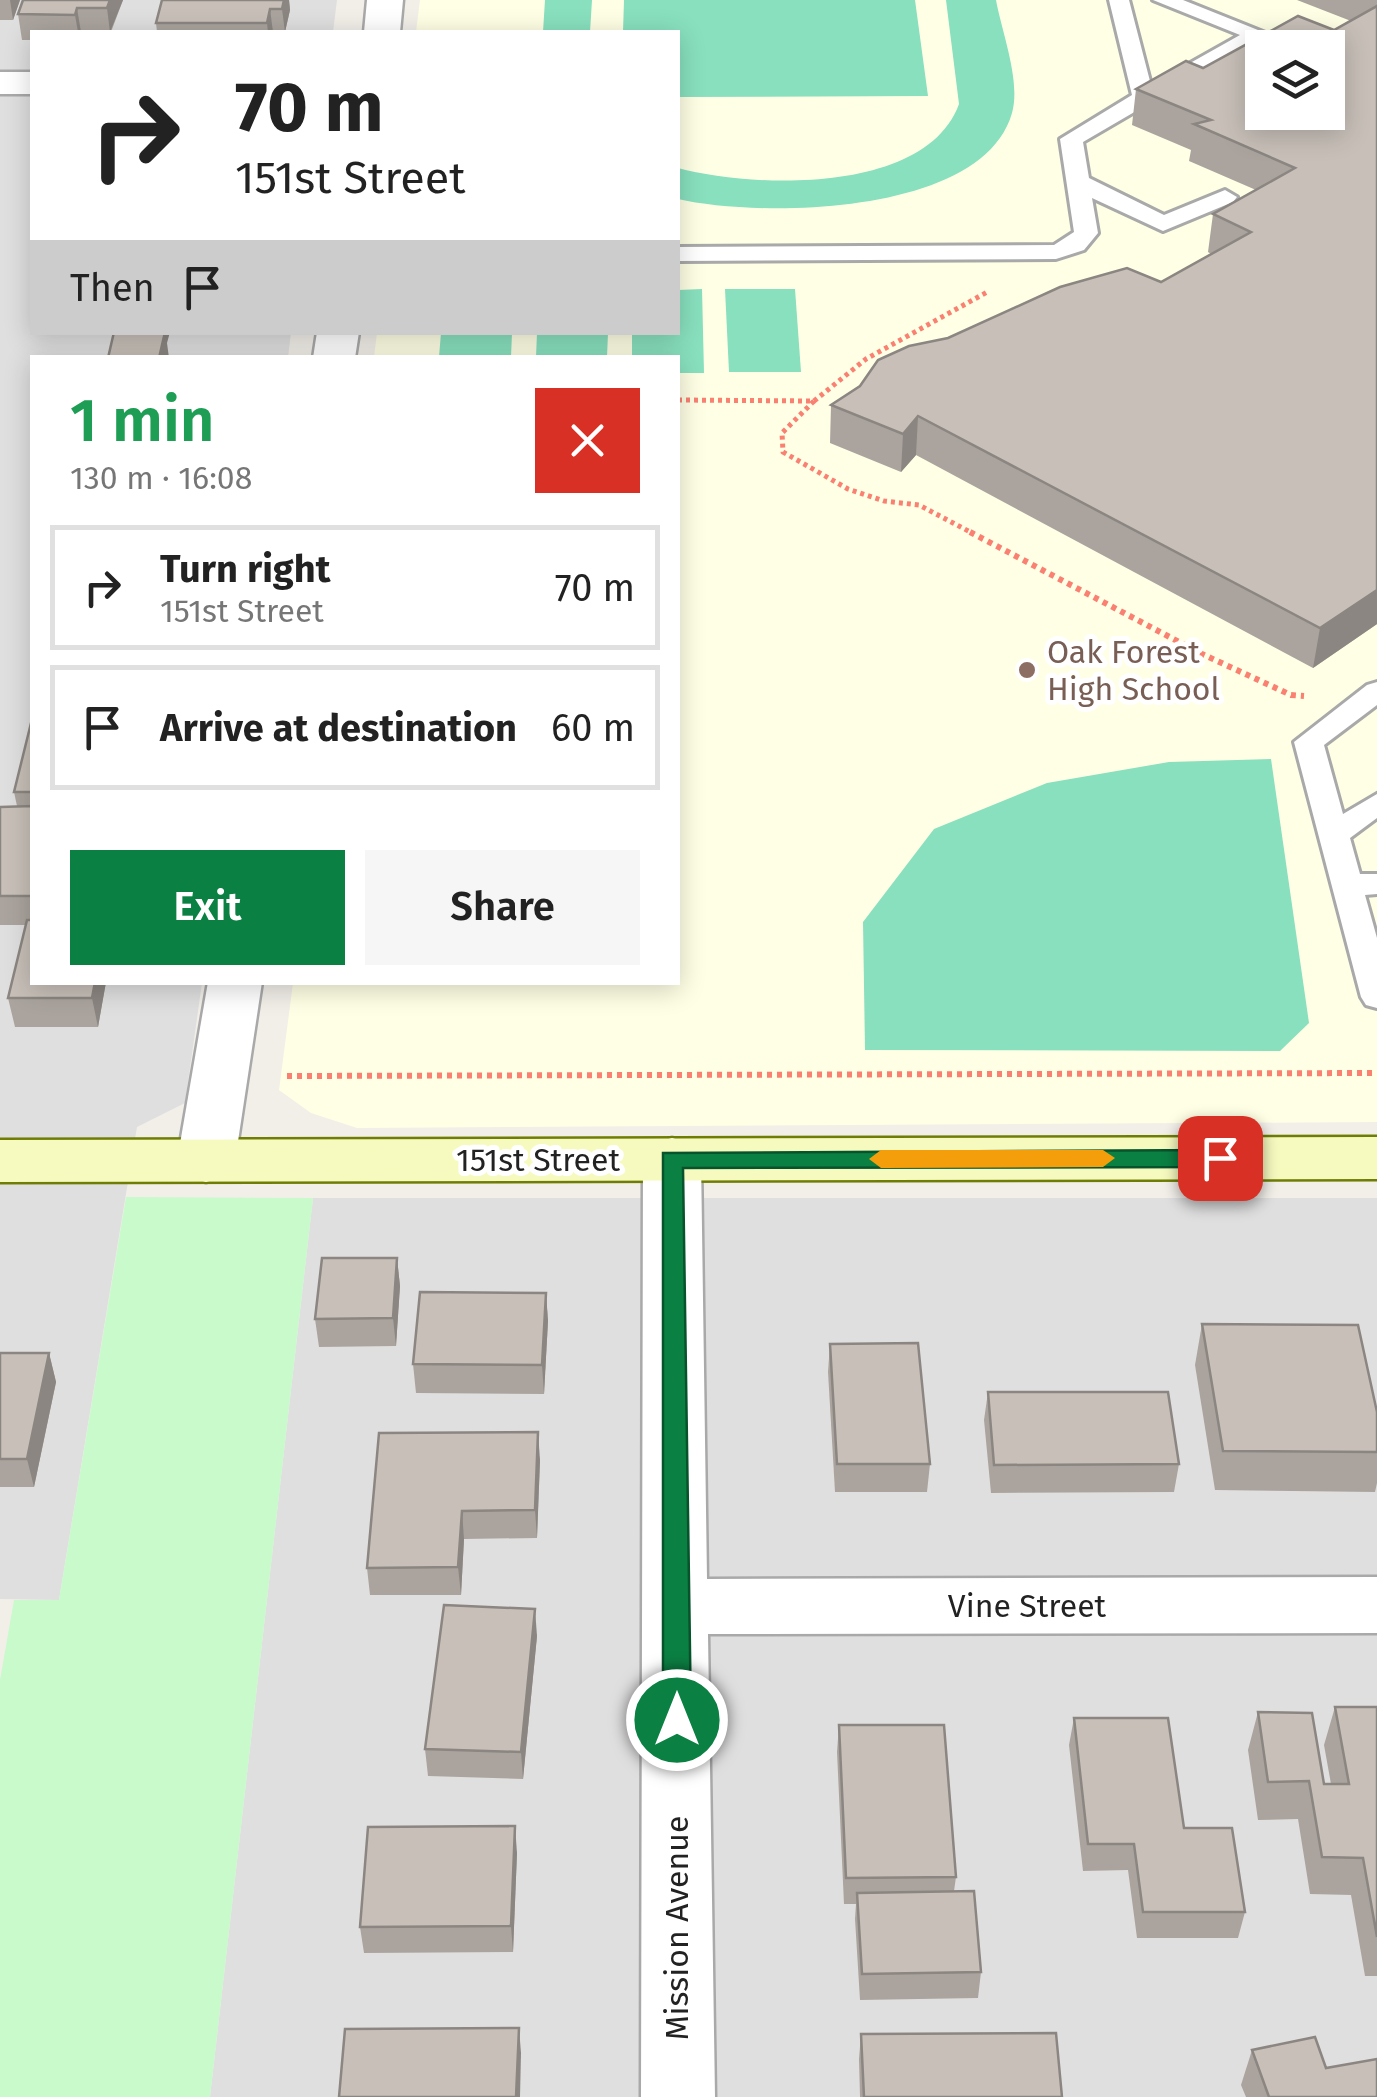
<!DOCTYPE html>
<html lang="en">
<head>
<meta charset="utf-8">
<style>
  body { margin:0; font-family:"Fira Sans",sans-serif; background:#f6f6f6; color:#222; height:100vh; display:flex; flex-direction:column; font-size:38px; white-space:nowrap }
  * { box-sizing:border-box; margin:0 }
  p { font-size:32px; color:#767676 }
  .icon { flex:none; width:55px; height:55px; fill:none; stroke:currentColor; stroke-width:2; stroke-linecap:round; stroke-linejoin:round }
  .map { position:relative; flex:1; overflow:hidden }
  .details { position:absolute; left:30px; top:355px; width:650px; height:630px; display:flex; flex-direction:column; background:#fff; border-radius:0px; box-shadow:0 5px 25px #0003 }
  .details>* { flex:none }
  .hud { position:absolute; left:30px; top:30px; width:650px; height:305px; border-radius:0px; box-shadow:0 5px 25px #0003; background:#fff; color:#222; overflow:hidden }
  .controls { position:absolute; left:1245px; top:30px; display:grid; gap:20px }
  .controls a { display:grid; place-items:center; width:100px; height:100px; border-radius:0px; background:#fff; box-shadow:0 5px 25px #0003; font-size:50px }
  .pin { position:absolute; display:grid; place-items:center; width:85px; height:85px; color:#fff; margin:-42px; border-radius:20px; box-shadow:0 5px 15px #0006 }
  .me { position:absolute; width:110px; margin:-55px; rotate:0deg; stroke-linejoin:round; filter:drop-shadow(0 0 8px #0008) }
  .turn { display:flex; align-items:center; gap:35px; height:210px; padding:0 40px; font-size:45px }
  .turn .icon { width:130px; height:130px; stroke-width:2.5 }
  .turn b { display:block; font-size:70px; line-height:85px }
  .then { display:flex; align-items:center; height:95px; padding:0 40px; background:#0003; gap:20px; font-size:38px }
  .round { display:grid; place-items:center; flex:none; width:105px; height:105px; border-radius:0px; background:#f6f6f6 }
  .head { display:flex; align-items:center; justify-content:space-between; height:170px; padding:0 40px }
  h1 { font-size:60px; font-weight:600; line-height:75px; color:#1e9e55 }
  .button { display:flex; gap:20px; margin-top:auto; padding:20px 40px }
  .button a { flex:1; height:115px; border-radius:0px; background:#0b8043; color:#fff; font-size:40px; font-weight:600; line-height:115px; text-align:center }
  .button a+a { background:#f6f6f6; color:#222 }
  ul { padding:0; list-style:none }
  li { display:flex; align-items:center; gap:30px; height:125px; margin:0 20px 15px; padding:0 20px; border:5px solid #e0e0e0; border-radius:0px }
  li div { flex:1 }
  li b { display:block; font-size:38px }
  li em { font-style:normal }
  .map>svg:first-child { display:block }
  .residential { fill:#e0dfdf }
  .education { fill:#ffffe5; fill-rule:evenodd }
  .park { fill:#c8facc }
  .pitch { fill:#88e0be }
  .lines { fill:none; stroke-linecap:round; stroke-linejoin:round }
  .lane-casing { stroke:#a9a9a9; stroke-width:6 }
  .street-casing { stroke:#a9a9a9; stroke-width:5 }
  .secondary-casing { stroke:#707d05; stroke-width:5 }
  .path-far1 { stroke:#fa8072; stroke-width:5; stroke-dasharray:4 4; stroke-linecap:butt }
  .path { stroke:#fa8072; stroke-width:6; stroke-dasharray:5 5; stroke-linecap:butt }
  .lane { fill:#fff; fill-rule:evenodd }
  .street { fill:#fff; fill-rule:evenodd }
  .secondary { fill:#f7fabf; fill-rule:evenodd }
  .wall { fill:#aba49e }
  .shaded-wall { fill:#8b8681 }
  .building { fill:#c7bfb8; stroke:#8b8681; stroke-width:2.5; fill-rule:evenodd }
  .route { fill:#0b8043; stroke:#07532c; stroke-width:2.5 }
  .slow { fill:#f59e0b }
  .education-dot { fill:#8d6e63; stroke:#fff; stroke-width:4 }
  .labels { text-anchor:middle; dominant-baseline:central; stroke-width:10; stroke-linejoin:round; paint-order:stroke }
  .education-label { font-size:32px; fill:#785e54; stroke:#fff; text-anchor:start }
  .street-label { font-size:32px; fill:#222; stroke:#fff }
</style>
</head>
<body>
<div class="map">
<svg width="1377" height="2097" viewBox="0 0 1377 2097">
  <rect width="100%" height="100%" fill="#f2efe9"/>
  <g class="residential">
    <polygon points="0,0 337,0 333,32 32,32 32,332 291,333 288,357 32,358 32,982 202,983 185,1103 137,1127 59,1600 0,1599"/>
    <polygon points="313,1198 1377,1198 1377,2097 210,2097"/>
  </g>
  <path class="education" d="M420 0H1377V1122L357 1128 311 1113 279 1090 293 983 678 982V358L374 357 377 333 678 332V32H416ZM1262 48H1328V112H1262Z"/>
  <polygon class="park" points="126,1197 313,1198 210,2097 0,2097 0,1680 14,1600 59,1600"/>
  <g class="pitch">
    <polygon points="545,0 592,0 590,32 543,32"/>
    <polygon points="624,0 915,0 928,96 678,97 678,32 623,32"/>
    <path d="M946 0H996C1002 33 1021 81 1012 113 983 216 760 218 678 199V168C752 188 926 195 959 104Z"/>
    <polygon points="702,289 704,373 678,373 678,358 632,357 632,333 678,332 678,290"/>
    <polygon points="725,289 795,289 801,372 729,372"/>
    <polygon points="441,333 512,333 511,357 439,357"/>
    <polygon points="537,333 608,333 607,357 536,357"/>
    <polygon points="1271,759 1309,1023 1280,1051 865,1050 863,922 934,829 1047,783 1169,762"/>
  </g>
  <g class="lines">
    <defs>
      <g id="lane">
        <polygon points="1109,0 1129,0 1151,85 1240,35 1153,0 1183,0 1268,34 1083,142 1089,178 1164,215 1225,190 1237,197 1233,202 1163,231 1092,198 1098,233 1084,250 1056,259 678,261 678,247 1054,245 1074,232 1060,139 1132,95"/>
        <polygon points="1377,682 1377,705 1324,745 1343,814 1377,794 1377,818 1350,838 1360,874 1377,874 1377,894 1365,895 1377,938 1377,1008 1366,1005 1361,997 1294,742 1367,685"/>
      </g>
      <g id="street">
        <polygon points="367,0 403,0 400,32 364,32"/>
        <rect x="0" y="72" width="32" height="22"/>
        <polygon points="317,332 359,332 355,358 313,358"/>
        <polygon points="208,982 262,982 235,1161 226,1176 206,1182 186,1176 177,1161"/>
        <polygon points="672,1138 692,1144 701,1159 707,1579 1377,1577 1377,1633 708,1634 715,2097 641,2097 643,1159 652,1144"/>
      </g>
      <polygon id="secondary" points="1377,1137 1377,1179 0,1182 0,1140"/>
    </defs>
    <use href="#lane" class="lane-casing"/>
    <use href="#street" class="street-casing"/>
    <use href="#secondary" class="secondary-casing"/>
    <g class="path-far1">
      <polyline points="678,400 814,401 866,359 989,291"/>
      <polyline points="814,401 782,433 783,452 848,489 884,501 919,505 974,534"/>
    </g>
    <g class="path">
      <polyline points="970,532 1202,654 1291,695 1304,696"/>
      <polyline points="287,1076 1377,1073"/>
    </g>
    <use href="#lane" class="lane"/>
    <use href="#street" class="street"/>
    <use href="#secondary" class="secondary"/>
  </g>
  <g class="wall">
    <polygon points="0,0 20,0 13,20 0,20"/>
    <polygon points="23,0 123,0 111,32 32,32 32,40 22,40 18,14"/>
    <polygon points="162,0 289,0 290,10 285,32 157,32 156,23"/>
    <polygon points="1297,0 1377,0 1377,624 1313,668 916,455 901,472 830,443 831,405 948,338 1161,282 1211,254 1208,252 1213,214 1256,190 1189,161 1191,150 1132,125 1136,89 1334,30 1351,21"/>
    <polygon points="32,719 32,982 106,982 98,1027 15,1027 8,998 26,925 0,925 0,807 17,806 14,792"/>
    <polygon points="397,1258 400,1286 396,1346 319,1347 315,1319"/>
    <polygon points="546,1293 548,1321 544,1394 416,1393 413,1364"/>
    <polygon points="1202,1324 1377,1412 1377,1483 1375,1492 1215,1490 1195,1365"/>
    <polygon points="830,1344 930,1464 927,1492 835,1492 828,1372"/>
    <polygon points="0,1353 49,1353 56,1382 34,1487 0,1487"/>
    <polygon points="988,1392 1179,1464 1174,1492 991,1493 984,1420"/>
    <polygon points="540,1460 537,1538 464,1539 461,1595 370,1595 367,1568"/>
    <polygon points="537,1636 523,1779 428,1776 425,1749"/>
    <polygon points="1335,1707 1377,1707 1377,1976 1365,1976 1351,1895 1310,1894 1298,1819 1258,1820 1248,1750 1258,1712 1324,1784 1331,1784 1324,1745"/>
    <polygon points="1074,1718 1184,1828 1245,1912 1238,1938 1137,1938 1128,1870 1083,1871 1069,1745"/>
    <polygon points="839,1725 956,1877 954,1891 981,1972 978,1998 860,2000 855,1919 856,1904 844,1904 837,1752"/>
    <polygon points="517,1853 513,1952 364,1953 360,1927"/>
    <polygon points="861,2034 1062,2097 860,2097 859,2059"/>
    <polygon points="1252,2050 1326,2068 1377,2097 1246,2097 1241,2085"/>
  </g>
  <g class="shaded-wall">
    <polygon points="10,0 20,0 13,20"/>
    <polygon points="110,0 123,0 110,32 107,8"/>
    <polygon points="284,0 289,0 290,10 285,32 282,9"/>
    <polygon points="77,8 81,32 78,32 75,15"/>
    <polygon points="270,9 273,32 268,32 267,23"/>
    <polygon points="162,332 170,332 167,343 169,358 159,358"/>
    <polygon points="918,416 916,455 901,472 903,434"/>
    <polygon points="1377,590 1377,624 1313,668 1320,628"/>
    <polygon points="95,982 106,982 98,1027 92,998"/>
    <polygon points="397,1258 400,1286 396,1346 393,1318"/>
    <polygon points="546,1293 548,1321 544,1394 542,1365"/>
    <polygon points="49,1353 56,1382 34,1487 27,1459"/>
    <polygon points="538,1432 540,1460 537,1538 535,1510"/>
    <polygon points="462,1511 464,1539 461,1595 458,1567"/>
    <polygon points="535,1609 537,1636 523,1779 521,1752"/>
    <polygon points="515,1826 517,1853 513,1952 511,1926"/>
    <polygon points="519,2028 521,2053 520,2097 516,2097"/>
  </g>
  <g class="building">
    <polygon points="23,0 110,0 107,8 77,8 75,15 18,14"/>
    <polygon points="162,0 284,0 282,9 270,9 267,23 156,23"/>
    <path d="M1377 6V590L1320 628 918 416 903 434 831 405 860 386 878 360 909 346 948 338 1060 287 1127 268 1161 282 1251 232 1213 214 1295 168 1194 124 1211 120 1136 89 1186 61 1203 68 1298 16 1334 30ZM1262 48H1328V112H1262Z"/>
    <polygon points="114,332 165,332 159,358 108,358"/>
    <polygon points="32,719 32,792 14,792"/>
    <polygon points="32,806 32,896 0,896 0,807"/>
    <polygon points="27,920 32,920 32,982 95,982 92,998 8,998"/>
    <polygon points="322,1258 397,1258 393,1318 315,1319"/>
    <polygon points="420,1292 546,1293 542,1365 413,1364"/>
    <polygon points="1202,1324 1358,1325 1377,1412 1377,1452 1223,1451"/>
    <polygon points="918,1343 930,1464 837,1464 830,1344"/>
    <polygon points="0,1353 49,1353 27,1459 0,1459"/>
    <polygon points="988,1392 1168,1392 1179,1464 994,1465"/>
    <polygon points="538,1432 535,1510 462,1511 458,1567 367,1568 379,1433"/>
    <polygon points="444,1605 535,1609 521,1752 425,1749"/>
    <polygon points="1335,1707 1377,1707 1377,1937 1363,1858 1322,1857 1309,1781 1268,1782 1258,1712 1312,1713 1324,1784 1349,1784"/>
    <polygon points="1074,1718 1168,1718 1184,1828 1232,1828 1245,1912 1143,1912 1134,1844 1088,1844"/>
    <polygon points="839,1725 944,1725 956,1877 846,1878"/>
    <polygon points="515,1826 511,1926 360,1927 368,1827"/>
    <polygon points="974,1891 981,1972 862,1974 857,1893"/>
    <polygon points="519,2028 516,2097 339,2097 345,2029"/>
    <polygon points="1056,2033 1062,2097 864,2097 861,2034"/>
    <polygon points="1315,2037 1326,2068 1377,2059 1377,2097 1269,2097 1252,2050"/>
  </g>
  <polygon class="route" points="1220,1150 1232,1158 1220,1167 683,1168 691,1720 687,1729 677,1732 667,1729 663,1720 663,1153"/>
  <polygon class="slow" points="881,1150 1103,1150 1115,1158 1103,1167 881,1168 869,1159"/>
  <circle class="education-dot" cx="1027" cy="670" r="10"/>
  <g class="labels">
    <g class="education-label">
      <text x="1047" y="652">Oak Forest<tspan x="1047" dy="37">High School</tspan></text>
    </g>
    <g class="street-label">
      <text x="538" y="1160">151st Street</text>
      <text x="1027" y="1606">Vine Street</text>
      <text transform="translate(677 1928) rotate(-90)">Mission Avenue</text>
    </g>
  </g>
</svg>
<div class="controls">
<a><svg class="icon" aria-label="layers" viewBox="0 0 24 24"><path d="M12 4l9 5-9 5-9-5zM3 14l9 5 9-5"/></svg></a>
</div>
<div class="pin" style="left:1220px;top:1158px;background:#d93025"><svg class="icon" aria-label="arrive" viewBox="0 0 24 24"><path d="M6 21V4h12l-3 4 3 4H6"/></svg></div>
<svg class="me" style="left:677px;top:1720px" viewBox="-20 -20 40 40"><circle r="17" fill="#0b8043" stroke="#fff" stroke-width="3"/><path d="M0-11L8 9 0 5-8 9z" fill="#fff"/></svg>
<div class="hud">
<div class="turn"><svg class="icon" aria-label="right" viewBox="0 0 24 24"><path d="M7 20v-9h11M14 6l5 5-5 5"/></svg><div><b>70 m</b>151st Street</div></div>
<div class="then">Then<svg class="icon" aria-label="arrive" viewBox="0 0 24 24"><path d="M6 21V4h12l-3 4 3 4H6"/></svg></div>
</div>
<section class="details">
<div class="head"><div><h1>1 min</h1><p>130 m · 16:08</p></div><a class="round" style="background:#d93025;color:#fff"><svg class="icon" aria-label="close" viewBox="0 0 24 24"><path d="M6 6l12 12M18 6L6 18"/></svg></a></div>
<ul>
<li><svg class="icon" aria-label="right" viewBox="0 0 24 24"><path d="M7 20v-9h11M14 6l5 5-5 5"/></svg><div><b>Turn right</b><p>151st Street</p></div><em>70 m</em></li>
<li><svg class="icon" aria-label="arrive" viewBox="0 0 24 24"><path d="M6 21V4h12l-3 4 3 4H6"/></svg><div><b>Arrive at destination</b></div><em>60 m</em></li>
</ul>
<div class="button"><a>Exit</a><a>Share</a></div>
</section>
</div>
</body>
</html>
